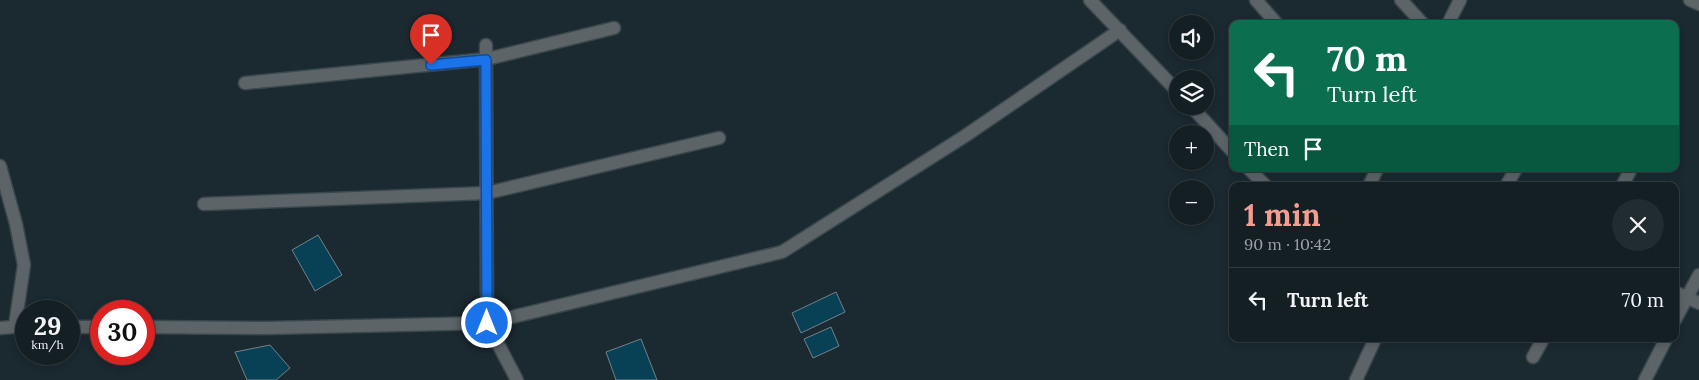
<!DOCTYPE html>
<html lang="en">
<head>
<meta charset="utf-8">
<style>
  body { margin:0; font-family:Lora,serif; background:#212c31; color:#f1f3f6; height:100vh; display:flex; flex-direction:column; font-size:19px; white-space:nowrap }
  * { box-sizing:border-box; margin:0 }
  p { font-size:16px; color:#9da2a6 }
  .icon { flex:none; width:28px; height:28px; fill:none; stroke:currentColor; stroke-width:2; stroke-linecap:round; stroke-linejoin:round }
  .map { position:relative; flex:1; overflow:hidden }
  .details { position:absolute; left:1229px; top:182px; width:450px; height:160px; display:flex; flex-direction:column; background:#141f24; border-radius:10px; box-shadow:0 2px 8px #0003,0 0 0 1px #333d41 }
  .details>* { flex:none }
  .banner { position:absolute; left:1229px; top:20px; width:450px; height:152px; border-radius:10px; box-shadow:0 2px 8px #0003,0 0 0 1px #333d41; background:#0b6e4f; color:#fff; overflow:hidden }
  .buttons { position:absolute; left:1169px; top:15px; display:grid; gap:10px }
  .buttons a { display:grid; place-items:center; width:45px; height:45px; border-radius:50%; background:#141f24; box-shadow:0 2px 8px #0003,0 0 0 1px #333d41; font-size:25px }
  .speed { position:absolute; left:15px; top:300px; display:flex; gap:10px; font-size:25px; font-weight:700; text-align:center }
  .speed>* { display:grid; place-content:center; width:65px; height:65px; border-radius:50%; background:#141f24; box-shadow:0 2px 8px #0003,0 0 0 1px #333d41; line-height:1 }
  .speed small { font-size:12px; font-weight:400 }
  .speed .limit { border:8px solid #d22; background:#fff; color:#111 }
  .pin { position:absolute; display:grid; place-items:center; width:42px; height:42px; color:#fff; margin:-51px -21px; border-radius:50% 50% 50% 0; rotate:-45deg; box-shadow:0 0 5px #0007 }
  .pin .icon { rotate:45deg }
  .me { position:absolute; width:55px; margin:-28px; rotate:0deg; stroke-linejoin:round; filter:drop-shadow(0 0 4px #0008) }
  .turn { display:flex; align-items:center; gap:18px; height:105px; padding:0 15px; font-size:22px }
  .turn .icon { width:65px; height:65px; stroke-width:2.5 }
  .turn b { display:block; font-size:35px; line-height:42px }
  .then { display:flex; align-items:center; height:48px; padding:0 15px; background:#0003; gap:10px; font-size:19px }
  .round { display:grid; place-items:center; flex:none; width:52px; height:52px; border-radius:26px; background:#212c31 }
  .summary { display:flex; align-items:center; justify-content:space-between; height:85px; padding:0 15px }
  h1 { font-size:30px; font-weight:700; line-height:38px; color:#f59c90 }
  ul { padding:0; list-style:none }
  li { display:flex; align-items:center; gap:15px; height:65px; padding:0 15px; border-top:1px solid #333d41 }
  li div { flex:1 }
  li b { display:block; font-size:19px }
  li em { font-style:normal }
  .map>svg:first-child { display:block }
  .building { fill:#084056; stroke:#72828b }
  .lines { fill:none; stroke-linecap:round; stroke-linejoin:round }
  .minor-casing { stroke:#3a474d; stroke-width:15 }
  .minor { stroke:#5d6468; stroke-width:12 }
  .route-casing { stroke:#114b97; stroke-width:12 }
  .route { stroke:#1a73e8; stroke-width:9 }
</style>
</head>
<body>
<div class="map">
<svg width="1699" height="380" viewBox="0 0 1699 380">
  <rect width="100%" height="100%" fill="#1b2930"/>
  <g class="building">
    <polygon points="318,235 342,275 315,291 292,250"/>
    <polygon points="836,292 845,312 801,333 792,313"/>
    <polygon points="831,327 839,346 813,358 804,339"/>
    <polygon points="641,339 657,380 616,380 606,352"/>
    <polygon points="270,345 290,368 276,380 247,380 235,352"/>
  </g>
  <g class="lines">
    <defs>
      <g id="minor">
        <polyline points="1090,0 1178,92"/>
        <polyline points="1256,0 1277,24"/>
        <polyline points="1401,0 1423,24"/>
        <polyline points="1690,0 1699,4"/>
        <polyline points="1448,24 1460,0"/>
        <polyline points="486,45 487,323 517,380"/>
        <polyline points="245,83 487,59 614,28"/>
        <polyline points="1191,106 1232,151"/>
        <polyline points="0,166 16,224 24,265 15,326"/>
        <polyline points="1249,169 1266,186"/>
        <polyline points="1369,186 1377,169"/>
        <polyline points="1506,186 1516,169"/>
        <polyline points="1622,186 1631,169"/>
        <polyline points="204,204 487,193 719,138"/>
        <polyline points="1675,292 1699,303"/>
        <polyline points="1675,320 1699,275"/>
        <polyline points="69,327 101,327"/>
        <polyline points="144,327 268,328 487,323 782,252 965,136 1120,30"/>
        <polyline points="0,328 26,326"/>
        <polyline points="1533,357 1543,339"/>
        <polyline points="1356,380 1375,339"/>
        <polyline points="1645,380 1666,339"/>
      </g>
    </defs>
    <use href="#minor" class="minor-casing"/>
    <use href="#minor" class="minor"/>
  </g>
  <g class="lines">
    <defs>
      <polyline id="route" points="431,65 486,60 487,323"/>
    </defs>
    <use href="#route" class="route-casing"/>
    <use href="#route" class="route"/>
  </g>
</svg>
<div class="buttons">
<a><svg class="icon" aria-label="sound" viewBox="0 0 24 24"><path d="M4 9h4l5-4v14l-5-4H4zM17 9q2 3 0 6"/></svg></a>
<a><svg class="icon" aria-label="layers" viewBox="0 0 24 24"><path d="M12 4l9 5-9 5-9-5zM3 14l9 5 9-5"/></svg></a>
<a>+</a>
<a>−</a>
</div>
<div class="speed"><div>29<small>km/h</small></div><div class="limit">30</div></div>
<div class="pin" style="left:431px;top:65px;background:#d93025"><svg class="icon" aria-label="arrive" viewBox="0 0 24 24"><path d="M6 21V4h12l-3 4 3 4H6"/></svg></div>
<svg class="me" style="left:487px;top:323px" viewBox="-20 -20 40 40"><circle r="17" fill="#1a73e8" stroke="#fff" stroke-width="3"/><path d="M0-11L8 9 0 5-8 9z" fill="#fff"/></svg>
<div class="banner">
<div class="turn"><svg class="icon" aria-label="left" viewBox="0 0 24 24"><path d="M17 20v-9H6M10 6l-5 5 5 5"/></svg><div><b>70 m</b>Turn left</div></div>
<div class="then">Then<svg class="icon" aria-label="arrive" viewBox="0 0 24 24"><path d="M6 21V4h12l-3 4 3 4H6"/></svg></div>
</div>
<section class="details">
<div class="summary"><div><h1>1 min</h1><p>90 m · 10:42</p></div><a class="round"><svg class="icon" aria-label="close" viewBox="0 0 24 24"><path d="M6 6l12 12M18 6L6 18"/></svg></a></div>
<ul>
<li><svg class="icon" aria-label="left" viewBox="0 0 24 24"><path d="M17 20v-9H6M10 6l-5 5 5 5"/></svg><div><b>Turn left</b></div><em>70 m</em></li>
</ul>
</section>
</div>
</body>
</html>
